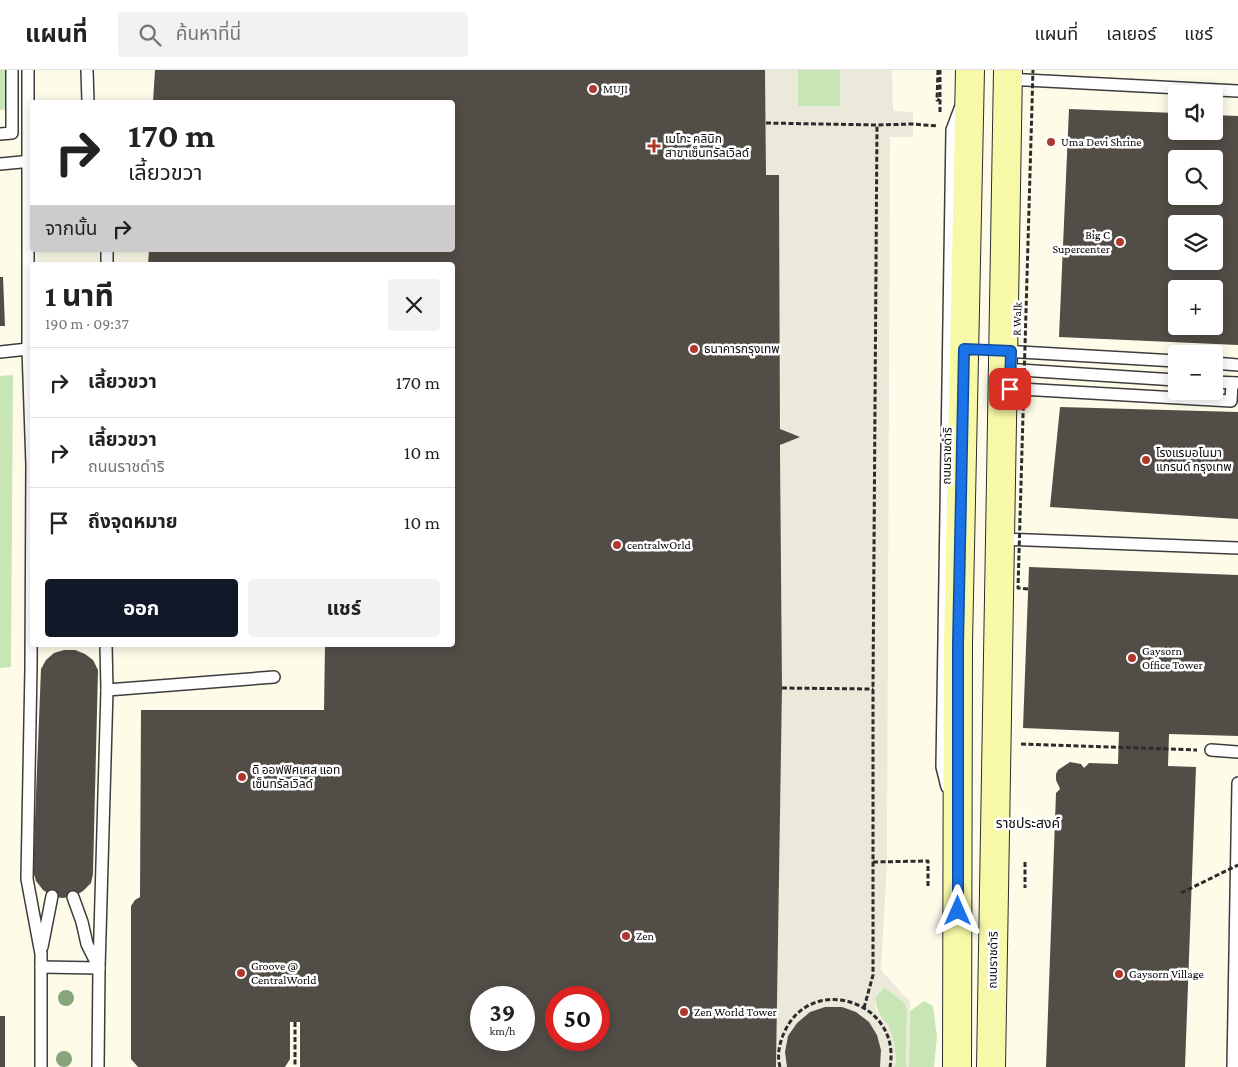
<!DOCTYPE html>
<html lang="th">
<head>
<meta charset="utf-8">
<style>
  body { margin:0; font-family:"Crimson Pro","Noto Sans Thai",serif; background:#f2f2f2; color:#222; height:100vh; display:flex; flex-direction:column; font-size:19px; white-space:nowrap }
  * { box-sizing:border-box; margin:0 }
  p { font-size:16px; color:#767676 }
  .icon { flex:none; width:28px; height:28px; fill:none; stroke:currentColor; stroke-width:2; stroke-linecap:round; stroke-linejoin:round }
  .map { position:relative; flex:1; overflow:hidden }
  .sheet { position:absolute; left:30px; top:192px; width:425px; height:385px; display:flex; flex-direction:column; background:#fff; border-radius:5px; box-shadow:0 2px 12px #0003 }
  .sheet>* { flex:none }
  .banner { position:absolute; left:30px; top:30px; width:425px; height:152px; border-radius:5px; box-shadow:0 2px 12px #0003; background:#fff; color:#222; overflow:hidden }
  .controls { position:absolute; left:1168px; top:15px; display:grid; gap:10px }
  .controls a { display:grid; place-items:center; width:55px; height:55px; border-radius:5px; background:#fff; box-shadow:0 2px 12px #0003; font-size:25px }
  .speed { position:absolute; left:470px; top:916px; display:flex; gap:10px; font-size:25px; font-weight:700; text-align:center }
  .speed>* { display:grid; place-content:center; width:65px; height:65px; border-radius:50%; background:#fff; box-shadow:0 2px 12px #0003; line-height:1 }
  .speed small { font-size:12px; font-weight:400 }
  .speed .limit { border:8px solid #d22; background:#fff; color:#111 }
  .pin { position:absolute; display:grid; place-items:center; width:42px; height:42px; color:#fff; margin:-21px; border-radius:10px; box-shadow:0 2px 8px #0006 }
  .me { position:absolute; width:55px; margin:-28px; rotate:0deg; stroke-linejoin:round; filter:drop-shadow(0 0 4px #0008) }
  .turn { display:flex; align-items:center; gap:18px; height:105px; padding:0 15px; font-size:22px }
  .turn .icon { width:65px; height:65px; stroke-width:2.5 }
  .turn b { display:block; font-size:35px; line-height:42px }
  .then { display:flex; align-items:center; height:48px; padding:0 15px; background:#0003; gap:10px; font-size:19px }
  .round { display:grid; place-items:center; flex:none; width:52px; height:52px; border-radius:5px; background:#f2f2f2 }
  .summary { display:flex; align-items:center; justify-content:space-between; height:85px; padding:0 15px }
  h1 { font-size:30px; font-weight:700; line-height:38px }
  .button { display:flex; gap:10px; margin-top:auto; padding:10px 15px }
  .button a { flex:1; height:58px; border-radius:5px; background:#111827; color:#fff; font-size:20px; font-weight:700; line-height:58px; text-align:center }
  .button a+a { background:#f2f2f2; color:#222 }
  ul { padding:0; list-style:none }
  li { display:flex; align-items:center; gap:15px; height:70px; padding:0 15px; border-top:1px solid #e0e0e0 }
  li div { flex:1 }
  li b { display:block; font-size:19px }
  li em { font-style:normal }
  header { display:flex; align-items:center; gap:30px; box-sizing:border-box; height:70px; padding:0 25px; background:#fff; border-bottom:1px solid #e0e0e0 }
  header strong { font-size:24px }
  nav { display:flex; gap:28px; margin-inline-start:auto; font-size:18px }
  .search { width:350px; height:45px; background:#f2f2f2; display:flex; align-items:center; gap:12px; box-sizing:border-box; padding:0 18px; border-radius:5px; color:#767676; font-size:19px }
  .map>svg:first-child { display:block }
  .green { fill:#c8e5b6 }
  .plaza { fill:#ebe9da }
  .building { fill:#524d47; fill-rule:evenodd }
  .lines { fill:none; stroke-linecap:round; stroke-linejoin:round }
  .service-casing { stroke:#3d3d3d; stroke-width:14 }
  .secondary-casing { stroke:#2c2c2c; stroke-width:30 }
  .path { stroke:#2c2c2c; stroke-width:3; stroke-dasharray:5 2.5; stroke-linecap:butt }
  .service { stroke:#fff; stroke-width:11 }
  .secondary { stroke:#f8f9a8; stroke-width:28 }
  .path-bridge { stroke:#2c2c2c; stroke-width:3; stroke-dasharray:5 2.5; stroke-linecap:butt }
  .tree { fill:#87a47a }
  .route-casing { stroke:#114b97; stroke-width:12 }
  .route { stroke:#1a73e8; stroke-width:9 }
  .poi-dot { fill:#b0372d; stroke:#fff; stroke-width:2 }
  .labels { text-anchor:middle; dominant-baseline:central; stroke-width:5; stroke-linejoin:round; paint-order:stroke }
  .poi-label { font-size:12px; fill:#0a0a0a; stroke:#fff; text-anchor:start }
  .street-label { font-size:12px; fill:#0a0a0a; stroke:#fff }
  .neighbourhood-label { font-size:14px; fill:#0a0a0a; stroke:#fff }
</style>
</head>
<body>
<header>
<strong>แผนที่</strong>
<div class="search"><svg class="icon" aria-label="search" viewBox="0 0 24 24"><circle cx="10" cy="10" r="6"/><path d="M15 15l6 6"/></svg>ค้นหาที่นี่</div>
<nav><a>แผนที่</a><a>เลเยอร์</a><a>แชร์</a></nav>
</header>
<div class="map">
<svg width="1238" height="997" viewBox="0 0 1238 997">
  <rect width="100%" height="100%" fill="#fefce9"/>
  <g class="green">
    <polygon points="0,0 7,0 7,39 0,40"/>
    <rect x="798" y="0" width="42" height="36"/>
    <polygon points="13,305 11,597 0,598 0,306"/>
    <path d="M884 917 904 932 907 939 906 997H895C900 969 878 953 875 928Z"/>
    <polygon points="924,931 933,936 937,967 934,997 909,997 910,941"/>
  </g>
  <polygon class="plaza" points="765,0 798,0 798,36 840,36 840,0 892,0 893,41 913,42 913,67 890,67 887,792 881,900 910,932 909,997 906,997 907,939 904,932 884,917 875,928 876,940 889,956 895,976 895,997 880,997 881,980 877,965 869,952 842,937 825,937 810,942 797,953 788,966 785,982 787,997 776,997 782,618 779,105 766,105"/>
  <g class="building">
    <path d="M155 0H765L766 105H779L780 359 800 367 780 375 782 618 776 997H300V952H290V989L285 997H138L131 989V836L135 830 140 827 141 640H324L325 575H452V195H148L149 180H452V32H153ZM481 928H524V970H481ZM556 928H599V970H556Z"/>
    <path d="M1069 39 1176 43V61H1214V45L1238 46V275L1059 267ZM1176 89H1214V126H1176ZM1176 154H1214V191H1176ZM1176 219H1214V256H1176Z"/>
    <polygon points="0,207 3,207 5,256 0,256"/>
    <polygon points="1060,337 1238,342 1238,449 1050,437"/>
    <polygon points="1029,497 1238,505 1238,666 1169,664 1168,696 1196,697 1185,997 1046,997 1056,723 1060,719 1056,710 1056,704 1058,700 1070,692 1081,694 1084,698 1089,693 1118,694 1119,662 1023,658"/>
    <polygon points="64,580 75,580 85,584 93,590 98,600 93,804 91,813 83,821 73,827 62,828 52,826 43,820 36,811 33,801 41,599 46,590 54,583"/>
    <polygon points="825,937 842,937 856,942 869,952 877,965 881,980 880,997 787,997 785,982 788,966 797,953 810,942"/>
    <rect x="0" y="946" width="5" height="51"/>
  </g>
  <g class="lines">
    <defs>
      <g id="service">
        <polyline points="28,0 28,279 32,395 31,598 27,809 41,884 41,997"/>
        <polyline points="87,0 88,32"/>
        <polyline points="1008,9 1238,21"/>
        <polyline points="0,64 12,63 12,0"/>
        <polyline points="0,94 32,91"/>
        <polyline points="107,195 107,180"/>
        <polyline points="1004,281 1176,291"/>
        <polyline points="0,282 28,279"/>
        <polyline points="1214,293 1238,295"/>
        <polyline points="1003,299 1176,310"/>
        <polyline points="1214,312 1237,313"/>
        <polyline points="1003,318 1231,331 1232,313"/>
        <polyline points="1001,469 1238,478"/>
        <polyline points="107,620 274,607"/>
        <polyline points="1211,680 1238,682"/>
        <polyline points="947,717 942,697 952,60 961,36"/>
        <polyline points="42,877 52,826"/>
        <polyline points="41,897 99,898 87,874 82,852 73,827"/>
        <polyline points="98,997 99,898 107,620 106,575"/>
        <polyline points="1233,997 1238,713"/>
      </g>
      <g id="secondary">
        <polyline points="957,997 958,574 970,0"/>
        <polyline points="991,997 1008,0"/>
      </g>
    </defs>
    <use href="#service" class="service-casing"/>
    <use href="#secondary" class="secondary-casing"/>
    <g class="path">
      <polyline points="938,0 937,30 940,30"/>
      <polyline points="940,42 940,0"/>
      <polyline points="766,53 877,55 912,54 938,56"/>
      <polyline points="782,618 873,619"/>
      <polyline points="1021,674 1197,680"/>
      <polyline points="873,792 928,791 928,816"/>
      <polyline points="1025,792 1025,818"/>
      <polyline points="864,938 873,905 873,619 877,55"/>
      <polyline points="295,952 295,997"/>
      <path d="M780 997C777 986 779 974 784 963 810 902 902 931 890 997"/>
    </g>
    <use href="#service" class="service"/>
    <use href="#secondary" class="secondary"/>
    <g class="path-bridge">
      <polyline points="1028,519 1018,518 1033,0"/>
      <polyline points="1181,823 1238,795"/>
    </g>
  </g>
  <g class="tree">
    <circle cx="66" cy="928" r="8"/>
    <circle cx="64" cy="989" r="8"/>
  </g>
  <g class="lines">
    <defs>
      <polyline id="route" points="958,841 958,574 964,279 1011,281 1010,319"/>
    </defs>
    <use href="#route" class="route-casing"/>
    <use href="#route" class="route"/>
  </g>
  <g class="poi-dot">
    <circle cx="593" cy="19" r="5"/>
    <circle cx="1051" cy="72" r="5"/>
    <path d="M651.5 68.5h5v5h5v5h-5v5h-5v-5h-5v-5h5z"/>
    <circle cx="1120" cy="172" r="5"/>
    <circle cx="694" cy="279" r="5"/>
    <circle cx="1146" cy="390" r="5"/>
    <circle cx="617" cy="475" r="5"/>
    <circle cx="1132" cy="588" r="5"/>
    <circle cx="242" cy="707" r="5"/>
    <circle cx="626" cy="866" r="5"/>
    <circle cx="241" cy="903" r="5"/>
    <circle cx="1119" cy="904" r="5"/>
    <circle cx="684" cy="942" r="5"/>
  </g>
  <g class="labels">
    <g class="poi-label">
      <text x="603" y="19">MUJI</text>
      <text x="665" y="69">เมโกะ คลินิก<tspan x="665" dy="14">สาขาเซ็นทรัลเวิลด์</tspan></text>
      <text x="1061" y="72">Uma Devi Shrine</text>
      <text x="1110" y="165" text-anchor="end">Big C<tspan x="1110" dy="14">Supercenter</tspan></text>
      <text x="704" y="279">ธนาคารกรุงเทพ</text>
      <text x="1156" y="383">โรงแรมอโนมา<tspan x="1156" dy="14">แกรนด์ กรุงเทพ</tspan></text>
      <text x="627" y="475">centralwOrld</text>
      <text x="1142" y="581">Gaysorn<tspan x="1142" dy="14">Office Tower</tspan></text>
      <text x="252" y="700">ดิ ออฟฟิศเศส แอท<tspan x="252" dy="14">เซ็นทรัลเวิลด์</tspan></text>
      <text x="636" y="866">Zen</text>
      <text x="251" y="896">Groove @<tspan x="251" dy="14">CentralWorld</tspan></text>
      <text x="1129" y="904">Gaysorn Village</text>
      <text x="694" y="942">Zen World Tower</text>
    </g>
    <g class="street-label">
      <text transform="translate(1017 249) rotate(-88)">R Walk</text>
      <text transform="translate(947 386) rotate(-89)">ถนนราชดำริ</text>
      <text transform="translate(993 890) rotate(-89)">ถนนราชดำริ</text>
    </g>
    <g class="neighbourhood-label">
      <text x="1028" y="753">ราชประสงค์</text>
    </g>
  </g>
</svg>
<div class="controls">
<a><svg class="icon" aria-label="sound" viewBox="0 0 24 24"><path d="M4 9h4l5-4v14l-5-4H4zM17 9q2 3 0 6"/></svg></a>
<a><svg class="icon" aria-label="search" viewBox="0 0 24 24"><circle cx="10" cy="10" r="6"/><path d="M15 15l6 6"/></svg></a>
<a><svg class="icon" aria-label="layers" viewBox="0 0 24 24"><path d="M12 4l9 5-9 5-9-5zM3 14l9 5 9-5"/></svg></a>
<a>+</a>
<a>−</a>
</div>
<div class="speed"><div>39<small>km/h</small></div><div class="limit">50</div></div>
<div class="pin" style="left:1010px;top:319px;background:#d93025"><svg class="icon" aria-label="arrive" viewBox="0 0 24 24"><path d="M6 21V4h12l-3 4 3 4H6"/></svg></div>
<svg class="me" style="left:958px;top:841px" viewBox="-20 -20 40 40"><path d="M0-17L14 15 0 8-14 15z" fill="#1a73e8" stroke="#fff" stroke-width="4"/></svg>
<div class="banner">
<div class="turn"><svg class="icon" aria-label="right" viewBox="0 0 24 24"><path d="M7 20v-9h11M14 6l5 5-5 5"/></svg><div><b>170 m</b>เลี้ยวขวา</div></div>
<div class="then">จากนั้น<svg class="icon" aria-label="right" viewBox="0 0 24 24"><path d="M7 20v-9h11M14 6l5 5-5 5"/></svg></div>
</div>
<section class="sheet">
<div class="summary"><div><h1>1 นาที</h1><p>190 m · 09:37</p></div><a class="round"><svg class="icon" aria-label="close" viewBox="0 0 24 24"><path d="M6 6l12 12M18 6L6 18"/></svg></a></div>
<ul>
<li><svg class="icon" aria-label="right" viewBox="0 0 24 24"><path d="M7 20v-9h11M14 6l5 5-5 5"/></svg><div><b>เลี้ยวขวา</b></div><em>170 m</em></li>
<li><svg class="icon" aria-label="right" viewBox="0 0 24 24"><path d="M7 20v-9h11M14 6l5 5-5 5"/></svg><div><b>เลี้ยวขวา</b><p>ถนนราชดำริ</p></div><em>10 m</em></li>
<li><svg class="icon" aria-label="arrive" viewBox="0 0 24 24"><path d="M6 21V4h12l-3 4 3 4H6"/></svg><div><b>ถึงจุดหมาย</b></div><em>10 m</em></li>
</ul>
<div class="button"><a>ออก</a><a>แชร์</a></div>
</section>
</div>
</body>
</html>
